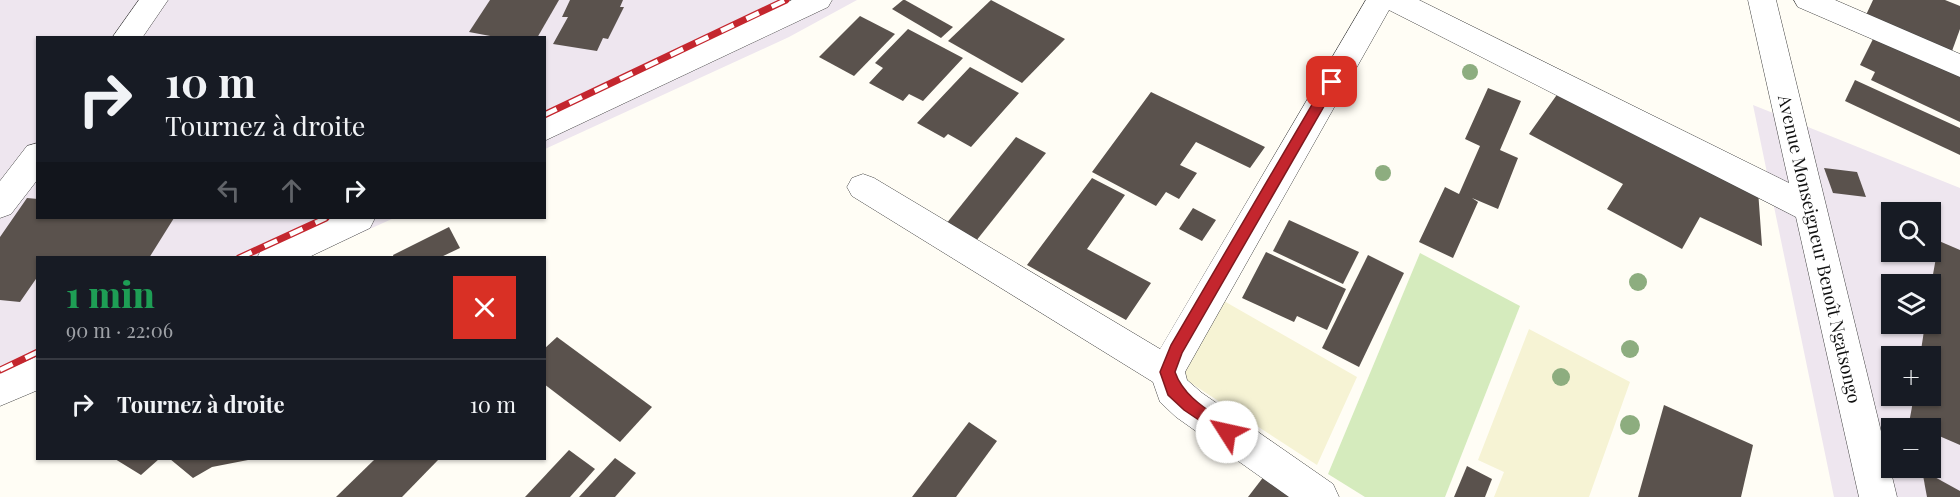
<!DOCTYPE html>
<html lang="fr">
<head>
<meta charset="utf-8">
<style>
  body { margin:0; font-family:"Playfair Display",serif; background:#20242c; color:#f1f3f6; height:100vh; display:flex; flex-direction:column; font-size:22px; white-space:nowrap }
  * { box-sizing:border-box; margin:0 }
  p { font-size:20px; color:#9ea1a6 }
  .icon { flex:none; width:33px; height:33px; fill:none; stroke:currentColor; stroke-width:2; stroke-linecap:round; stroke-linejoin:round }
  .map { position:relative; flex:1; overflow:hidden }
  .panel { position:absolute; left:36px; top:256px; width:510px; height:204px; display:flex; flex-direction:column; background:#171b24; border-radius:0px; box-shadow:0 2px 4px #0004 }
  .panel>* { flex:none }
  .guide { position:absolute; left:36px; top:36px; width:510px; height:183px; border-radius:0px; box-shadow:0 2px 4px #0004; background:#171b24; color:#f1f3f6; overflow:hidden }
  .buttons { position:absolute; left:1881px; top:202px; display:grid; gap:12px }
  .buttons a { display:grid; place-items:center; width:60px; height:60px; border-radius:0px; background:#171b24; box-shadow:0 2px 4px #0004; font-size:30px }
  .pin { position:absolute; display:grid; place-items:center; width:51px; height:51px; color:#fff; margin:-26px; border-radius:12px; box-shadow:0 3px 9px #0006 }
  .me { position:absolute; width:66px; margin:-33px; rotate:305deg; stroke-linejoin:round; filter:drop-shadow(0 0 4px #0008) }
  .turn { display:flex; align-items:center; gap:21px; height:126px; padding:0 30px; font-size:27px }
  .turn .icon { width:78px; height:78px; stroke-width:2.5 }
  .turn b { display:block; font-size:42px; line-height:51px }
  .lanes { display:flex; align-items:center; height:57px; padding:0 30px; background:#0003; justify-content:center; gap:30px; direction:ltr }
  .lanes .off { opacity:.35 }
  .round { display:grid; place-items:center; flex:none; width:63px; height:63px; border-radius:0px; background:#20242c }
  .summary { display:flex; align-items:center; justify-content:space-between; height:102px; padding:0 30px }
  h1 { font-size:36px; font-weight:800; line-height:45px; color:#1e9e55 }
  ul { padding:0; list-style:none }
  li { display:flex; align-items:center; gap:18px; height:90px; padding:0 30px; border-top:2px solid #363941 }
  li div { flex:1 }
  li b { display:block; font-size:22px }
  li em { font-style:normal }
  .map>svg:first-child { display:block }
  .industrial { fill:#eee6ef; fill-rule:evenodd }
  .farmland { fill:#f6f3d4 }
  .green { fill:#d5ebbd }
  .building { fill:#5a524d }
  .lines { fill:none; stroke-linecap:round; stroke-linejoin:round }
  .minor-casing { stroke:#444; stroke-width:1 }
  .minor { fill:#fff; fill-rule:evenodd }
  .rail-casing { stroke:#c4262e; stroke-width:7 }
  .rail { stroke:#fff; stroke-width:4.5; stroke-dasharray:14; stroke-linecap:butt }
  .tree { fill:#8dad7f }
  .route { fill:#c4262e; stroke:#7f191e; stroke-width:1.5 }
  .labels { text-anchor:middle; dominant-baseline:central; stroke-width:6; stroke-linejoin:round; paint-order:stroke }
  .street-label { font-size:18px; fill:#111; stroke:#fff }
</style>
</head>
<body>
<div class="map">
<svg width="1960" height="497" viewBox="0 0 1960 497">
  <rect width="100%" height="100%" fill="#fffdf5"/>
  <g class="industrial">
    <polygon points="0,0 857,0 789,37 545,149 544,38 38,38 38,218 394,218 306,258 38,258 37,381 0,398"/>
    <path d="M1753 105 1960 188V497H1834ZM1892 213H1930V252H1892ZM1892 285H1930V324H1892ZM1892 357H1930V396H1892ZM1892 429H1930V468H1892Z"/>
  </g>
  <g class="farmland">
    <polygon points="1217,297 1357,377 1317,465 1180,376"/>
    <polygon points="1529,329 1630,382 1589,497 1494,497 1504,472 1478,460"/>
  </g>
  <polygon class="green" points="1420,253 1520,306 1445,497 1365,497 1328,474"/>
  <g class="building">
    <polygon points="490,0 559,0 537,38 501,38 469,32"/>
    <polygon points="570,0 623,0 620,7 624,7 608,39 603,38 597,51 553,44 568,17 562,17"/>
    <polygon points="903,0 905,0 953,27 941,38 892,9"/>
    <polygon points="991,0 1065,39 1022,83 948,41"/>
    <polygon points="1873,0 1945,0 1960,6 1960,29 1952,51 1866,15"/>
    <polygon points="860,16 895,34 854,76 819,57"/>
    <polygon points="908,29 963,58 923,101 909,94 903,101 869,83 883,68 875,63"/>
    <polygon points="1876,33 1960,71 1960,122 1871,80 1875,72 1860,65"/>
    <polygon points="970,67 1019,93 971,147 948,134 944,138 917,123"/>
    <polygon points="1855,80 1960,128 1960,155 1845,101"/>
    <polygon points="1488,88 1521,101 1500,150 1518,158 1498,209 1472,198 1478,202 1453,258 1419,242 1445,187 1459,194 1480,146 1465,139"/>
    <polygon points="1561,89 1758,190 1762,246 1700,217 1682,249 1607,209 1623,184 1529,134"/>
    <polygon points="1151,92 1265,147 1250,168 1196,142 1180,165 1197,173 1179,199 1166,192 1156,206 1092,172"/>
    <polygon points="1016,137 1046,153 976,241 946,224"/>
    <polygon points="1824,168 1857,172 1866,197 1833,193"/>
    <polygon points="1092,178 1125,195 1087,249 1151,283 1126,320 1027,265"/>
    <polygon points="27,198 38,199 38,218 174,218 149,258 38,258 38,276 20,302 0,300 0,237"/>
    <polygon points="1193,208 1216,220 1202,241 1179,229"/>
    <polygon points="1289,220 1359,252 1343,284 1273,251"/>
    <polygon points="449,227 460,248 439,258 394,258 393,255"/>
    <polygon points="1939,241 1960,250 1960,445 1930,432 1930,429 1909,423 1914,396 1930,396 1930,357 1920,357 1925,324 1930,324 1930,291"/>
    <polygon points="1266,252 1346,289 1327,330 1297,316 1294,322 1242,298"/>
    <polygon points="1368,255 1404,273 1359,367 1322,348"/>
    <polygon points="557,337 652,407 620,442 544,384 544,349"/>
    <polygon points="1664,405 1753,445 1741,497 1638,497"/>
    <polygon points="969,422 997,441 956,497 912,497"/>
    <polygon points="569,450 595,469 570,497 525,497"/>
    <polygon points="615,458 636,473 615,497 579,497"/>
    <polygon points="115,459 159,459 141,475"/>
    <polygon points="170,459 248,459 248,460 212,467 193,478"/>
    <polygon points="375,459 439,459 402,497 336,497"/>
    <polygon points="1467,466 1492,479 1485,497 1454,497"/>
    <polygon points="1922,470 1960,491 1960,497 1927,497"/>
    <polygon points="1268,471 1304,497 1248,497"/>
  </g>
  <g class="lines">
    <defs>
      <g id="minor">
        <polygon points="139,0 168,0 142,38 112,38"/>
        <polygon points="792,0 832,0 828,7 544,141 544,115"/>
        <polygon points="1366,0 1419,0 1789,183 1748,0 1776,0 1897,497 1859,497 1796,217 1389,10 1185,372 1187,380 1202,393 1333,484 1339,497 1289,497 1176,417 1160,402 1153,382 852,196 847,187 852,178 863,174 874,178 1160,349"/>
        <polygon points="1794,0 1835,0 1960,54 1960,77 1798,7"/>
        <polygon points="38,143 38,179 11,214 0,218 0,181 27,146"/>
        <polygon points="328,218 375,218 370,228 307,258 257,258 262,248"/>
        <polygon points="38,356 38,390 0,406 0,373"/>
      </g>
    </defs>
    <use href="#minor" class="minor-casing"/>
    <use href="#minor" class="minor"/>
    <defs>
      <g id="rail">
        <polyline points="544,115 786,0"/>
        <polyline points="239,258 326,218"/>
        <polyline points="0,370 38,352"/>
      </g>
    </defs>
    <use href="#rail" class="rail-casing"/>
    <use href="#rail" class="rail"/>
  </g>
  <g class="tree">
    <circle cx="1470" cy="72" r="8"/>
    <circle cx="1383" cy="173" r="8"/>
    <circle cx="1638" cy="282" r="9"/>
    <circle cx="1630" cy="349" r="9"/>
    <circle cx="1561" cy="377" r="9"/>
    <circle cx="1630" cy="425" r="10"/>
  </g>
  <path class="route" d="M1332 77 1338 82 1182 353 1175 372C1184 398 1210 411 1232 427L1234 432 1232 437 1227 439 1184 410 1168 395 1160 372 1171 345 1327 79Z"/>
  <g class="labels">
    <g class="street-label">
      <text transform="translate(1820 249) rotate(77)">Avenue Monseigneur Benoît Ngatsongo</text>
    </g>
  </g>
</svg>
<div class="buttons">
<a><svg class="icon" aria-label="search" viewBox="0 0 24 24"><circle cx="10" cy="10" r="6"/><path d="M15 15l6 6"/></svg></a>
<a><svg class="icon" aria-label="layers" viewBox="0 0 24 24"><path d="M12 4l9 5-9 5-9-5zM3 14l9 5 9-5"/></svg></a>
<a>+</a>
<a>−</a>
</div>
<div class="pin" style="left:1332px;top:82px;background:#d93025"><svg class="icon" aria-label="arrive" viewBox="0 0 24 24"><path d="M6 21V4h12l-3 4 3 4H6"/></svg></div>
<svg class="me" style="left:1227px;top:432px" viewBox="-20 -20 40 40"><circle r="19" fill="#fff"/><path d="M0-13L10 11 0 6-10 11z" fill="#c4262e"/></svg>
<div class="guide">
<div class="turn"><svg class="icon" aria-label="right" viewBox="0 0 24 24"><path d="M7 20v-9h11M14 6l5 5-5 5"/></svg><div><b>10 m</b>Tournez à droite</div></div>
<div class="lanes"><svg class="icon off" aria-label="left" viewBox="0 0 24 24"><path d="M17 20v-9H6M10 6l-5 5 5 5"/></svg><svg class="icon off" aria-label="ahead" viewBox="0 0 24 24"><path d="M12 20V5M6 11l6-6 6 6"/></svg><svg class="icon" aria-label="right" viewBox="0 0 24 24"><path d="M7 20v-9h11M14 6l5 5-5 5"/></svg></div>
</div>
<section class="panel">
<div class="summary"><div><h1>1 min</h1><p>90 m · 22:06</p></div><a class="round" style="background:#d93025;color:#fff"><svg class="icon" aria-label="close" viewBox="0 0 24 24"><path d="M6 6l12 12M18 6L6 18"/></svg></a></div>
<ul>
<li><svg class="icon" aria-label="right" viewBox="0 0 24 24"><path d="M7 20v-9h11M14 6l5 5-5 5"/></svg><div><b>Tournez à droite</b></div><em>10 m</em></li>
</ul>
</section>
</div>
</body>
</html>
